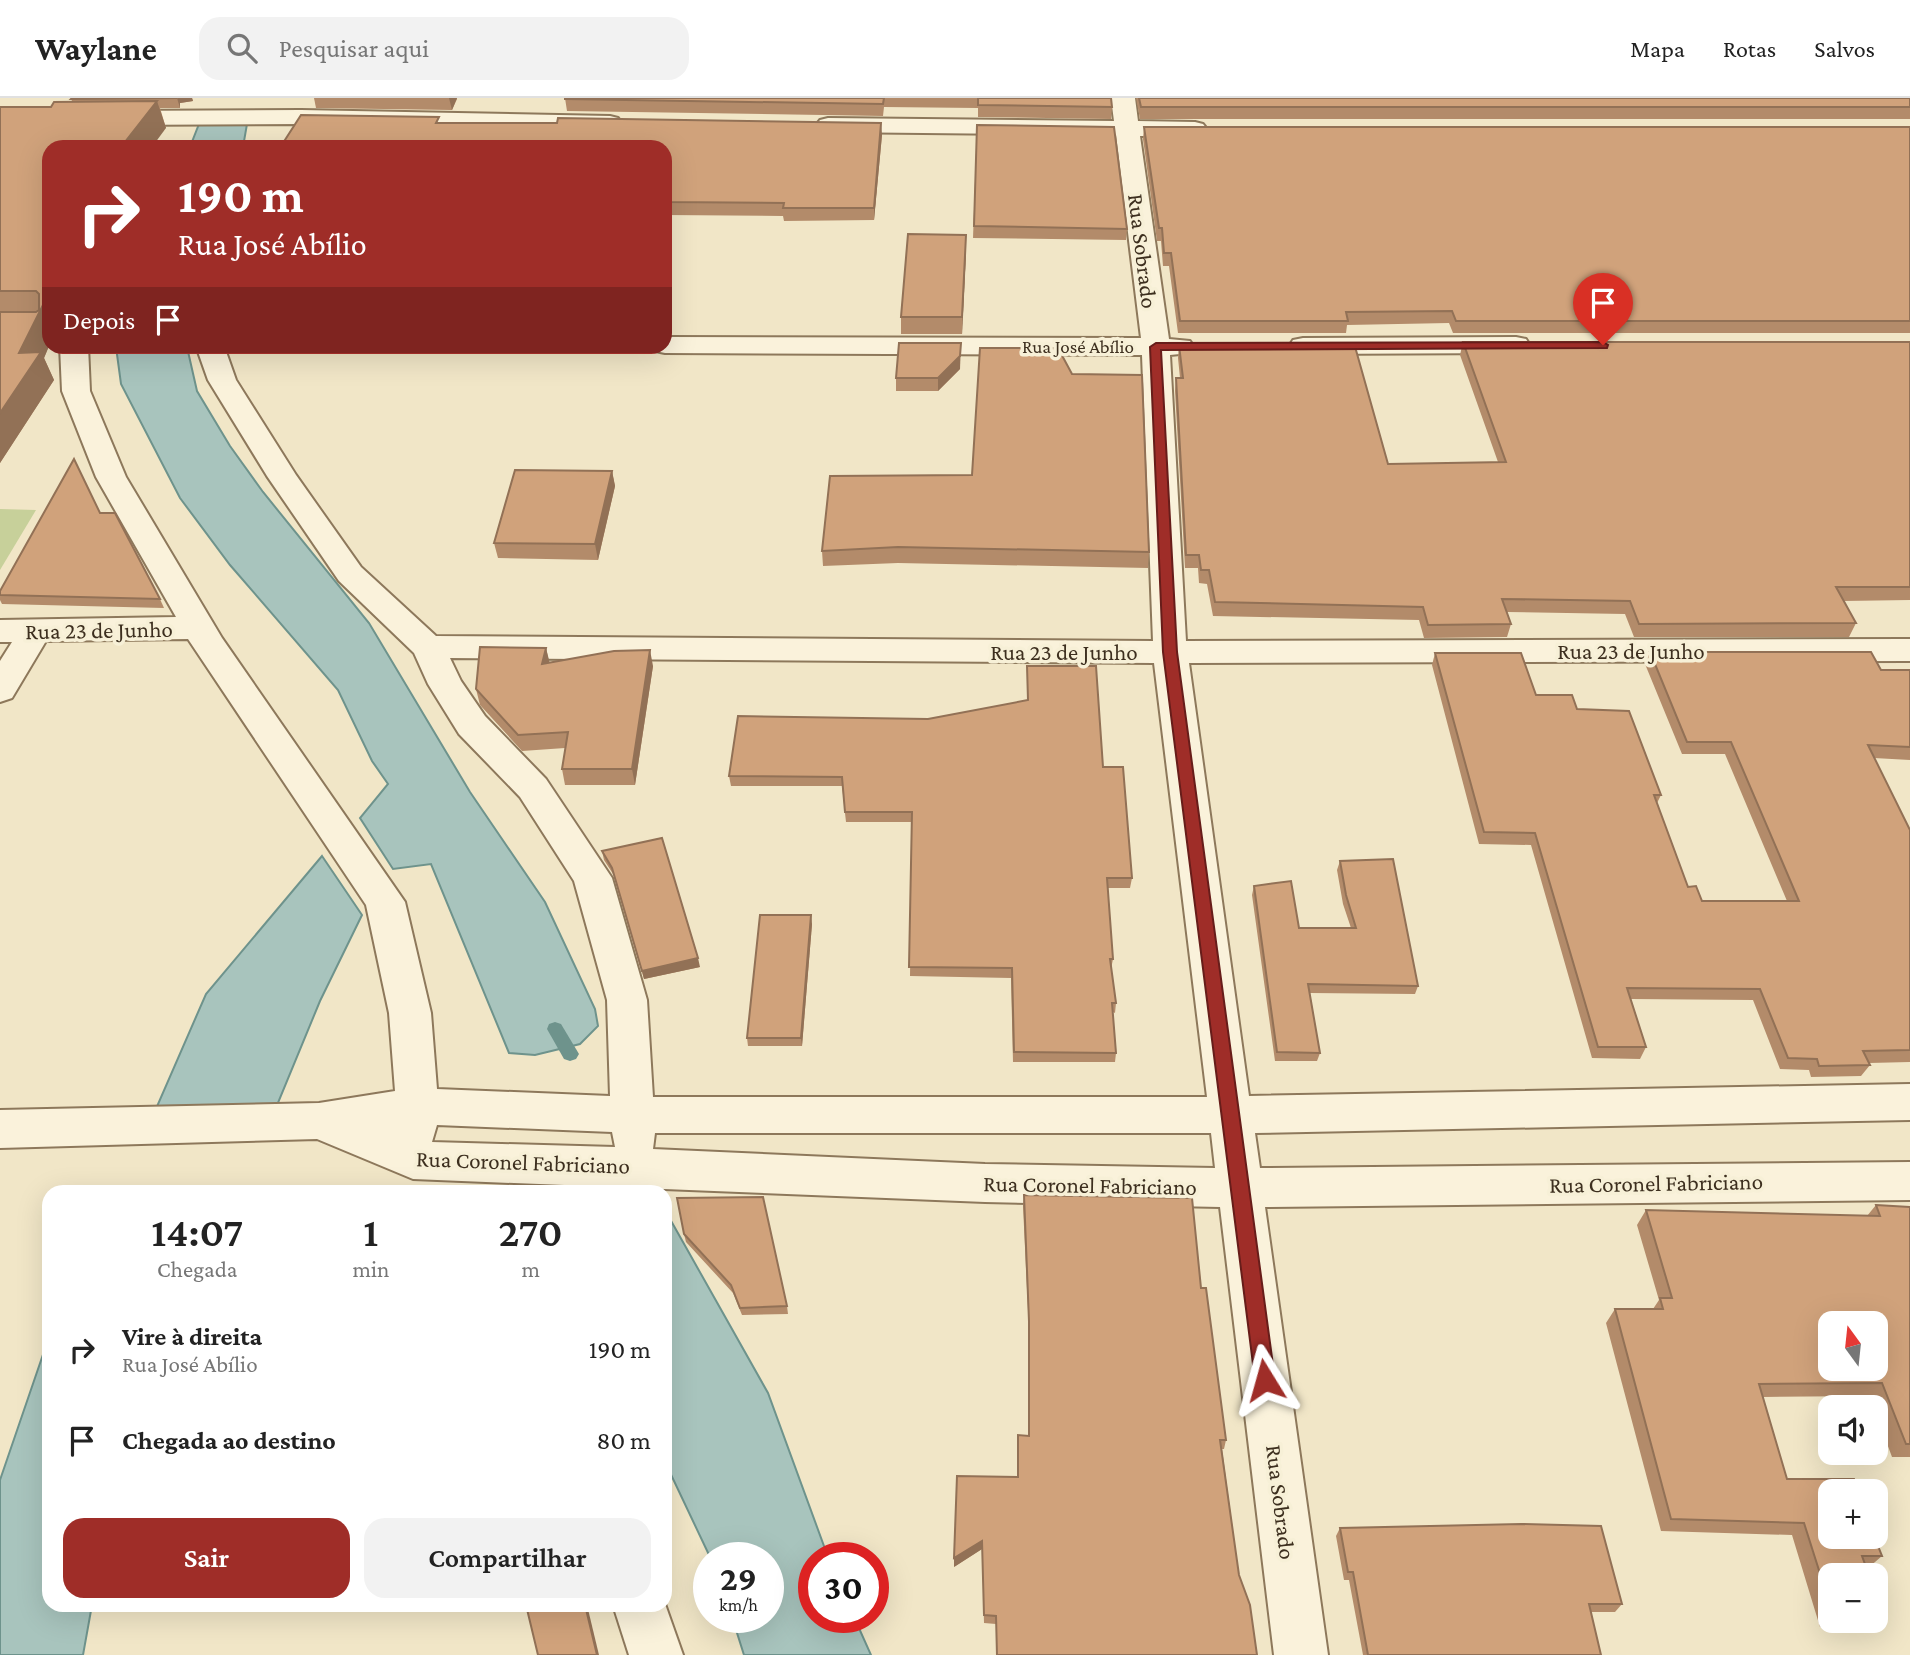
<!DOCTYPE html>
<html lang="pt">
<head>
<meta charset="utf-8">
<style>
  body { margin:0; font-family:"Crimson Pro",serif; background:#f2f2f2; color:#222; height:100vh; display:flex; flex-direction:column; font-size:26px; white-space:nowrap }
  * { box-sizing:border-box; margin:0 }
  p { font-size:23px; color:#767676 }
  .icon { flex:none; width:38px; height:38px; fill:none; stroke:currentColor; stroke-width:2; stroke-linecap:round; stroke-linejoin:round }
  .map { position:relative; flex:1; overflow:hidden }
  .details { position:absolute; left:42px; top:1087px; width:630px; height:427px; display:flex; flex-direction:column; background:#fff; border-radius:21px; box-shadow:0 7px 28px #0002 }
  .details>* { flex:none }
  .guide { position:absolute; left:42px; top:42px; width:630px; height:214px; border-radius:21px; box-shadow:0 7px 28px #0002; background:#9f2d28; color:#fff; overflow:hidden }
  .needle { width:46px; rotate:345deg }
  .fabs { position:absolute; left:1818px; top:1213px; display:grid; gap:14px }
  .fabs a { display:grid; place-items:center; width:70px; height:70px; border-radius:14px; background:#fff; box-shadow:0 7px 28px #0002; font-size:35px }
  .speed { position:absolute; left:693px; top:1444px; display:flex; gap:14px; font-size:35px; font-weight:700; text-align:center }
  .speed>* { display:grid; place-content:center; width:91px; height:91px; border-radius:50%; background:#fff; box-shadow:0 7px 28px #0002; line-height:1 }
  .speed small { font-size:18px; font-weight:400 }
  .speed .limit { border:10px solid #d22; background:#fff; color:#111 }
  .pin { position:absolute; display:grid; place-items:center; width:60px; height:60px; color:#fff; margin:-72px -30px; border-radius:50% 50% 50% 0; rotate:-45deg; box-shadow:0 0 7px #0007 }
  .pin .icon { rotate:45deg }
  .me { position:absolute; width:77px; margin:-38px; rotate:352deg; stroke-linejoin:round; filter:drop-shadow(0 0 5px #0008) }
  .turn { display:flex; align-items:center; gap:24px; height:147px; padding:0 21px; font-size:32px }
  .turn .icon { width:91px; height:91px; stroke-width:2.5 }
  .turn b { display:block; font-size:49px; line-height:60px }
  .then { display:flex; align-items:center; height:66px; padding:0 21px; background:#0003; gap:14px; font-size:26px }
  .eta { display:flex; justify-content:space-evenly; align-items:center; height:119px; text-align:center }
  .eta b { font-size:42px; font-weight:600; line-height:49px }
  .action { display:flex; gap:14px; margin-top:auto; padding:14px 21px }
  .action a { flex:1; height:80px; border-radius:21px; background:#9f2d28; color:#fff; font-size:28px; font-weight:600; line-height:80px; text-align:center }
  .action a+a { background:#f2f2f2; color:#222 }
  ul { padding:0; list-style:none }
  li { display:flex; align-items:center; gap:21px; height:91px; padding:0 21px }
  li div { flex:1 }
  li b { display:block; font-size:26px }
  li em { font-style:normal }
  header { display:flex; align-items:center; gap:42px; box-sizing:border-box; height:98px; padding:0 35px; background:#fff; border-bottom:2px solid #e0e0e0 }
  header strong { font-size:33px }
  nav { display:flex; gap:38px; margin-inline-start:auto; font-size:24px }
  .search { width:490px; height:63px; background:#f2f2f2; display:flex; align-items:center; gap:18px; box-sizing:border-box; padding:0 24px; border-radius:21px; color:#767676; font-size:26px }
  .map>svg:first-child { display:block }
  .green { fill:#c7d09a }
  .water { fill:#a8c4bd; stroke:#6e938c; stroke-width:2 }
  .lines { fill:none; stroke-linecap:round; stroke-linejoin:round }
  .stream { fill:#6e938c; fill-rule:evenodd }
  .street-casing { stroke:#8d785b; stroke-width:4 }
  .street { fill:#faf2db; fill-rule:evenodd }
  .wall { fill:#b38b6a }
  .shaded-wall { fill:#927156 }
  .building { fill:#d0a27b; stroke:#927156; stroke-width:2; fill-rule:evenodd }
  .route { fill:#9f2d28; stroke:#671d1a; stroke-width:2 }
  .labels { text-anchor:middle; dominant-baseline:central; stroke-width:7; stroke-linejoin:round; paint-order:stroke }
  .far-street-label { font-size:19px; fill:#3d2f1f; stroke:#f7f0d7 }
  .street-label { font-size:23px; fill:#3d2f1f; stroke:#f7f0d7 }
</style>
</head>
<body>
<header>
<strong>Waylane</strong>
<div class="search"><svg class="icon" aria-label="search" viewBox="0 0 24 24"><circle cx="10" cy="10" r="6"/><path d="M15 15l6 6"/></svg>Pesquisar aqui</div>
<nav><a>Mapa</a><a>Rotas</a><a>Salvos</a></nav>
</header>
<div class="map">
<svg width="1910" height="1557" viewBox="0 0 1910 1557">
  <rect width="100%" height="100%" fill="#f1e6c7"/>
  <polygon class="green" points="0,411 36,412 0,472"/>
  <g class="water">
    <polygon points="199,26 247,26 243,49 190,49"/>
    <polygon points="116,249 187,249 197,293 230,348 263,394 369,525 470,694 545,804 595,911 598,928 580,946 535,957 509,955 431,766 393,771 360,720 388,686 372,663 338,592 230,467 180,400 121,286"/>
    <polygon points="322,758 362,817 320,903 273,1017 155,1013 206,896"/>
    <polygon points="665,1121 670,1121 768,1295 828,1459 814,1460 814,1519 854,1519 871,1557 744,1557 732,1519 768,1519 768,1460 710,1459 665,1364"/>
    <polygon points="49,1239 49,1507 92,1507 83,1557 0,1557 0,1382"/>
  </g>
  <g class="lines">
    <polygon class="stream" points="555,924 561,926 579,956 576,961 570,963 564,961 547,931 549,926"/>
    <defs>
      <g id="street">
        <path d="M1111 0H1135L1138 23 1195 24 1203 26 1207 31 1203 36 1195 38H1140L1169 241 1190 243 1194 249 1190 255 1170 257 1186 543 1910 541V563L1189 565 1249 998 1910 986V1022L1255 1035 1260 1070 1910 1064V1102L1265 1109 1328 1557H1274L1220 1109 985 1104 413 1081 317 1041 0 1050V1012L319 1005 395 993 389 915 366 807 188 541 46 543 12 600 0 604V563L12 544H0V522L176 519 96 379 62 293 60 248H88L90 293 126 379 222 540 405 804 431 915 437 991 610 998 607 902 574 783 520 699 459 636 428 586 414 555 339 483 267 378 208 282 196 248H224L236 282 296 377 361 469 436 538 1153 543 1142 257 665 255 655 253 652 248H665V239L1141 240 1116 37 828 34 820 32 816 27 820 22 828 20 1114 23ZM450 560 1154 565 1207 999H653L647 902 612 780 546 681 485 618 461 583ZM437 1027 612 1034 615 1049 432 1044ZM655 1035H1211L1215 1070 985 1066 653 1051Z"/>
        <polygon points="301,12 610,18 618,20 622,25 618,30 610,32 301,26 111,27 103,25 99,20 103,15 111,13"/>
        <polygon points="1516,239 1526,241 1530,247 1526,253 1516,255 1303,256 1293,254 1289,248 1293,242 1303,240"/>
        <polygon points="665,1506 683,1557 629,1557 613,1507"/>
      </g>
    </defs>
    <use href="#street" class="street-casing"/>
    <use href="#street" class="street"/>
  </g>
  <g class="wall">
    <polygon points="192,0 193,3 180,5 180,10 160,10 166,30 49,49 49,248 44,260 54,282 0,365 0,9 51,9 72,3 71,1"/>
    <polygon points="314,0 457,0 457,1 452,12 316,10"/>
    <polygon points="565,0 1111,0 1112,9 1111,21 978,19 978,10 884,9 883,18 567,13"/>
    <polygon points="1136,0 1910,0 1910,21 1140,21"/>
    <polygon points="441,25 882,37 874,122 784,123 783,118 665,117 665,49 284,49 283,45"/>
    <polygon points="977,27 1127,131 1126,142 973,140"/>
    <polygon points="1144,29 1910,29 1910,235 1453,235 1449,225 1347,227 1346,235 1178,235 1169,168 1163,168 1161,143 1157,143 1143,41"/>
    <polygon points="966,154 962,236 901,236 901,219"/>
    <polygon points="1463,244 1910,244 1910,502 1843,503 1856,525 1849,539 1634,539 1625,516 1507,514 1511,526 1507,539 1424,540 1419,522 1213,518 1207,486 1199,485 1198,470 1185,470 1175,293 1176,280 1180,280 1178,260 1179,247 1388,366 1498,364 1460,257"/>
    <polygon points="960,271 938,293 896,293 896,280"/>
    <polygon points="612,373 615,388 598,462 498,460 494,445"/>
    <polygon points="830,378 1149,454 1148,470 898,465 823,468 822,453"/>
    <polygon points="100,415 160,501 164,510 2,506 0,502 0,493"/>
    <polygon points="546,550 549,564 653,568 635,687 565,687 562,671 565,650 522,653 480,607 476,591"/>
    <polygon points="1650,554 1881,572 1910,572 1910,662 1874,660 1910,732 1910,964 1869,965 1870,967 1861,978 1811,979 1809,972 1780,971 1753,902 1631,901 1646,949 1640,961 1592,960 1531,747 1479,746 1432,567 1435,555 1536,597 1577,611 1661,697 1657,705 1688,789 1702,803 1787,803 1725,656 1682,656 1645,566"/>
    <polygon points="1027,568 1103,669 1132,780 1130,790 1108,790 1113,861 1111,871 1116,905 1115,915 1113,914 1116,955 1115,964 1013,964 1011,880 910,878 912,724 846,724 842,688 731,688 729,678 928,621 1028,602"/>
    <polygon points="602,753 700,869 644,881 615,779 604,762"/>
    <polygon points="1340,763 1418,888 1415,896 1310,895 1320,955 1317,963 1275,963 1252,797 1254,788 1299,830 1351,830 1343,806 1337,772"/>
    <polygon points="812,826 802,948 748,948 747,940"/>
    <polygon points="1024,1097 1201,1190 1226,1342 1224,1351 1222,1351 1239,1477 1257,1557 997,1557 996,1526 984,1525 982,1451 954,1469 1017,1379 1018,1337 1028,1338 1029,1233 1023,1108"/>
    <polygon points="1876,1107 1910,1109 1910,1359 1892,1359 1876,1316 1876,1309 1873,1309 1869,1298 1763,1299 1787,1381 1882,1458 1868,1470 1830,1477 1830,1522 1876,1522 1876,1498 1883,1517 1869,1529 1820,1529 1792,1437 1661,1433 1606,1225 1615,1211 1653,1211 1659,1202 1637,1127 1646,1112 1867,1118"/>
    <polygon points="684,1136 787,1208 788,1216 742,1217 733,1195 686,1144"/>
    <polygon points="1340,1430 1622,1506 1615,1514 1591,1514 1601,1557 1363,1557 1349,1482 1344,1482 1336,1438"/>
  </g>
  <g class="shaded-wall">
    <polygon points="177,0 192,0 193,3 180,5 180,10"/>
    <polygon points="449,0 457,0 452,12"/>
    <polygon points="157,3 166,30 152,49 121,49"/>
    <polygon points="881,25 882,37 874,122 874,110"/>
    <polygon points="966,137 966,154 962,236 962,219"/>
    <polygon points="49,196 49,248 44,260 54,282 0,365 0,315 19,255"/>
    <polygon points="961,245 960,271 938,293 938,280"/>
    <polygon points="612,373 615,388 598,462 595,446"/>
    <polygon points="546,550 550,566 542,566"/>
    <polygon points="650,552 653,568 635,687 632,671"/>
    <polygon points="811,817 812,826 802,948 801,940"/>
    <polygon points="698,860 700,869 644,881 642,873"/>
    <polygon points="982,1443 982,1451 954,1469 954,1460"/>
    <polygon points="585,1507 587,1507 599,1557 597,1557"/>
  </g>
  <g class="building">
    <polygon points="72,0 177,0 71,1"/>
    <polygon points="565,0 884,0 883,6 565,1"/>
    <polygon points="978,0 1111,0 1112,9 978,7"/>
    <polygon points="1139,0 1910,0 1910,9 1141,9"/>
    <polygon points="157,3 121,49 49,49 49,195 19,255 41,254 0,315 0,214 36,214 39,212 39,196 36,193 0,193 0,9 51,9 54,4"/>
    <polygon points="301,17 439,19 436,25 557,25 558,20 881,25 874,110 783,110 784,105 665,104 665,49 393,49 394,47 283,45"/>
    <polygon points="977,27 1114,29 1127,131 974,128"/>
    <polygon points="1144,29 1910,29 1910,223 1456,223 1452,213 1346,214 1348,223 1180,223 1171,155 1164,155 1162,130 1159,130"/>
    <polygon points="908,136 966,137 962,219 901,219"/>
    <polygon points="1463,244 1910,244 1910,489 1836,489 1856,525 1639,526 1630,503 1502,501 1511,526 1428,527 1423,509 1215,504 1209,472 1201,472 1199,457 1186,457 1176,280 1183,280 1179,247 1183,247 1183,245 1354,245 1388,366 1506,364"/>
    <polygon points="899,245 961,245 960,258 938,280 896,280"/>
    <polygon points="980,250 1058,250 1072,276 1142,277 1149,454 898,449 822,453 830,378 972,377"/>
    <polygon points="74,361 100,415 115,415 160,501 0,497 0,493"/>
    <polygon points="515,372 612,373 595,446 494,445"/>
    <polygon points="480,549 546,550 542,566 614,553 650,552 632,671 562,671 568,634 518,637 476,591"/>
    <polygon points="1650,554 1871,554 1881,572 1910,572 1910,649 1868,647 1910,732 1910,952 1863,953 1870,967 1819,968 1817,961 1788,960 1760,891 1627,890 1646,949 1598,949 1535,735 1484,734 1435,555 1521,555 1536,597 1572,597 1577,611 1629,613 1661,697 1654,697 1688,789 1696,788 1702,803 1799,803 1731,644 1687,644"/>
    <polygon points="1027,568 1096,568 1103,669 1123,669 1132,780 1107,780 1113,861 1110,861 1116,905 1112,905 1116,955 1014,954 1012,870 909,869 912,714 845,714 842,679 729,678 738,618 928,621 1028,602"/>
    <polygon points="662,740 698,860 642,873 612,770 602,753"/>
    <polygon points="1393,761 1418,888 1308,886 1320,955 1277,954 1254,788 1291,783 1299,830 1356,830 1346,797 1340,763"/>
    <polygon points="760,817 811,817 801,940 747,940"/>
    <polygon points="304,1092 303,1094 243,1094 243,1093"/>
    <polygon points="1024,1097 1192,1100 1201,1190 1206,1190 1226,1342 1220,1342 1239,1477 1250,1507 1257,1557 997,1557 996,1518 984,1517 982,1443 954,1460 957,1378 1018,1379 1018,1337 1029,1338 1029,1223"/>
    <polygon points="763,1099 787,1208 740,1210 731,1187 684,1136 677,1100"/>
    <path d="M1876 1107 1910 1109V1346H1906L1882 1285 1759 1286 1787 1381H1854L1858 1393H1830V1438H1874L1882 1458H1862L1869 1477H1830V1507L1804 1425 1671 1421 1615 1211H1663L1660 1200H1672L1646 1112 1880 1118ZM1830 1225H1876V1270H1830Z"/>
    <polygon points="1521,1426 1601,1428 1622,1506 1589,1506 1601,1557 1368,1557 1353,1474 1348,1474 1340,1430"/>
    <polygon points="1876,1498 1883,1517 1876,1517"/>
    <polygon points="526,1507 585,1507 597,1557 538,1557"/>
  </g>
  <polygon class="route" points="1603,244 1608,247 1607,250 1161,252 1177,554 1275,1282 1272,1289 1265,1292 1258,1289 1255,1282 1163,554 1150,249 1156,245"/>
  <g class="labels">
    <g class="far-street-label">
      <text x="1078" y="248">Rua José Abílio</text>
    </g>
    <g class="street-label">
      <text transform="translate(1143 153) rotate(83)">Rua Sobrado</text>
      <text transform="translate(99 532) rotate(-1)">Rua 23 de Junho</text>
      <text x="1631" y="553">Rua 23 de Junho</text>
      <text x="1064" y="554">Rua 23 de Junho</text>
      <text transform="translate(523 1064) rotate(2)">Rua Coronel Fabriciano</text>
      <text transform="translate(1656 1085) rotate(-1)">Rua Coronel Fabriciano</text>
      <text transform="translate(1090 1087) rotate(1)">Rua Coronel Fabriciano</text>
      <text transform="translate(1281 1404) rotate(83)">Rua Sobrado</text>
    </g>
  </g>
</svg>
<div class="fabs">
<a><svg class="needle" viewBox="-14 -14 28 28"><path d="M0-13l5 13h-10z" fill="#e53935"/><path d="M0 13l5-13h-10z" fill="#767676"/></svg></a>
<a><svg class="icon" aria-label="sound" viewBox="0 0 24 24"><path d="M4 9h4l5-4v14l-5-4H4zM17 9q2 3 0 6"/></svg></a>
<a>+</a>
<a>−</a>
</div>
<div class="speed"><div>29<small>km/h</small></div><div class="limit">30</div></div>
<div class="pin" style="left:1603px;top:247px;background:#d93025"><svg class="icon" aria-label="arrive" viewBox="0 0 24 24"><path d="M6 21V4h12l-3 4 3 4H6"/></svg></div>
<svg class="me" style="left:1265px;top:1282px" viewBox="-20 -20 40 40"><path d="M0-17L14 15 0 8-14 15z" fill="#9f2d28" stroke="#fff" stroke-width="4"/></svg>
<div class="guide">
<div class="turn"><svg class="icon" aria-label="right" viewBox="0 0 24 24"><path d="M7 20v-9h11M14 6l5 5-5 5"/></svg><div><b>190 m</b>Rua José Abílio</div></div>
<div class="then">Depois<svg class="icon" aria-label="arrive" viewBox="0 0 24 24"><path d="M6 21V4h12l-3 4 3 4H6"/></svg></div>
</div>
<section class="details">
<div class="eta">
<div><b>14:07</b><p>Chegada</p></div>
<div><b>1</b><p>min</p></div>
<div><b>270</b><p>m</p></div>
</div>
<ul>
<li><svg class="icon" aria-label="right" viewBox="0 0 24 24"><path d="M7 20v-9h11M14 6l5 5-5 5"/></svg><div><b>Vire à direita</b><p>Rua José Abílio</p></div><em>190 m</em></li>
<li><svg class="icon" aria-label="arrive" viewBox="0 0 24 24"><path d="M6 21V4h12l-3 4 3 4H6"/></svg><div><b>Chegada ao destino</b></div><em>80 m</em></li>
</ul>
<div class="action"><a>Sair</a><a>Compartilhar</a></div>
</section>
</div>
</body>
</html>
